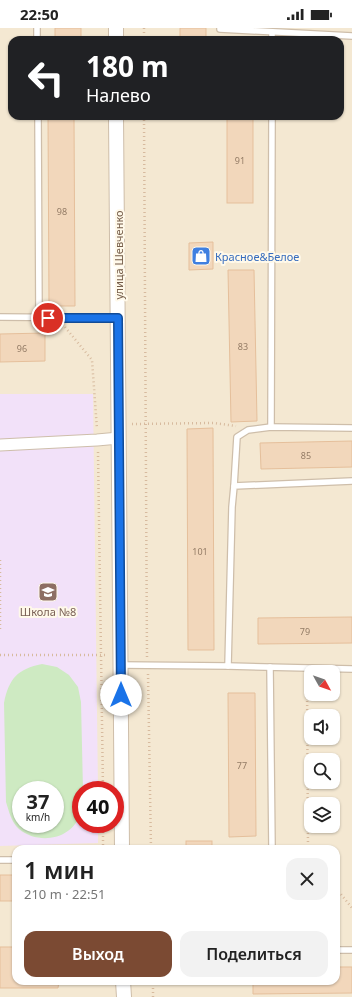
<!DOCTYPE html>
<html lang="ru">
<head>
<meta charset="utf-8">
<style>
  body { margin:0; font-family:"Noto Sans",sans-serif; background:#f2f2f2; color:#222; height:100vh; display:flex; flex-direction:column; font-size:15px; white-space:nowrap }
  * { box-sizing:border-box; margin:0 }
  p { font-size:13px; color:#767676 }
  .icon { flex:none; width:22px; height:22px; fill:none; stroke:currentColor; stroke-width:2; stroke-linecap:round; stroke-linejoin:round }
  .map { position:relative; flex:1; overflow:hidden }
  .side { position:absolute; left:12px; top:817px; width:328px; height:140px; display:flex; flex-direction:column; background:#fff; border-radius:12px; box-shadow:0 1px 3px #0004 }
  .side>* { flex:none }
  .banner { position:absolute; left:8px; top:8px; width:336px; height:84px; border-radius:12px; box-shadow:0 1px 3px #0004; background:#202124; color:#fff; overflow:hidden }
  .needle { width:26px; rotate:130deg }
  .tools { position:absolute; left:304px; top:637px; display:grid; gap:8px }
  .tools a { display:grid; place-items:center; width:36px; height:36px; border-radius:8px; background:#fff; box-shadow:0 1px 3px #0004; font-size:20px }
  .speed { position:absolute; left:12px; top:753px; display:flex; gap:8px; font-size:20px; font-weight:700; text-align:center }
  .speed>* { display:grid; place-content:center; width:52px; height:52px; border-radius:50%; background:#fff; box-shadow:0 1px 3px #0004; line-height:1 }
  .speed small { font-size:10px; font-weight:400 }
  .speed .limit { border:6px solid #d22; background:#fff; color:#111 }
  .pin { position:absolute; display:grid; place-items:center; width:34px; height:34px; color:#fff; margin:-17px; border:2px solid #fff; border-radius:50%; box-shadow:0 1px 4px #0007 }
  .me { position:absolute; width:44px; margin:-22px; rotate:0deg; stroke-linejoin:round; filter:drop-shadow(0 0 3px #0008) }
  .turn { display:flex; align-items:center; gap:14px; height:84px; padding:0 12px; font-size:18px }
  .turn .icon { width:52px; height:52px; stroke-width:2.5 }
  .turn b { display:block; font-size:28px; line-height:34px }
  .round { display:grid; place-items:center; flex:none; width:42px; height:42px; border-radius:12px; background:#f2f2f2 }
  .overview { display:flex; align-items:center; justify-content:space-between; height:68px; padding:0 12px }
  h1 { font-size:24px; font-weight:600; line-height:30px }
  .action { display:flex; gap:8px; margin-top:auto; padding:8px 12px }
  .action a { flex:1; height:46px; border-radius:12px; background:#7b4a33; color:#fff; font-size:16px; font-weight:600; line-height:46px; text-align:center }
  .action a+a { background:#f2f2f2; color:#222 }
  .status { display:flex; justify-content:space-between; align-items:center; height:28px; padding:0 20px; background:#fff; direction:ltr }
  .status svg { height:11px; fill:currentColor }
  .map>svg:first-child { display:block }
  .residential { fill:#f4e8d2; fill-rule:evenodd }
  .education { fill:#f2e1f9; fill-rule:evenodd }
  .green { fill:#ceeac2; fill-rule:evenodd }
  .building { fill:#f2d7bb; stroke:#e5bf9b }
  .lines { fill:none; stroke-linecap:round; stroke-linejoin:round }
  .service-casing { stroke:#cebeaa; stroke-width:8 }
  .minor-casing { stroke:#cebeaa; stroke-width:13 }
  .tertiary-casing { stroke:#cebeaa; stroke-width:16 }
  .path { stroke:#d7ba9e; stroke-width:2.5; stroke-dasharray:1 3; stroke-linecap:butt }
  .service { stroke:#fff; stroke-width:5.5 }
  .minor { stroke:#fff; stroke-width:11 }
  .tertiary { stroke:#fff; stroke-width:14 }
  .route-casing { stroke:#114b97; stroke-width:10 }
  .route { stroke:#1a73e8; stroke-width:7 }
  .labels { text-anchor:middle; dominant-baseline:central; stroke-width:4; stroke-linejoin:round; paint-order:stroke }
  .number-label { font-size:9px; fill:#947c66 }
  .street-label { font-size:11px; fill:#755d49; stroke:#fff9ea }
  .shop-label { font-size:11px; fill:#366cbe; stroke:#fff9ea; text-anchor:start }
  .education-label { font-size:11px; fill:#785e54; stroke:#fff9ea }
</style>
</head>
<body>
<div class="status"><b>22:50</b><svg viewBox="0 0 49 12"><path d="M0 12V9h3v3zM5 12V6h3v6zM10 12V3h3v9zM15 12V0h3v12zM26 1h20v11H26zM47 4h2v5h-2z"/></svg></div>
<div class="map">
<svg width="352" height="969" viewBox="0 0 352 969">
  <rect width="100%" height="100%" fill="#fdf5e4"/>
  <path class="residential" d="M0 0H352V969H0ZM12 12H340V88H12ZM311 644H333V666H311ZM311 688H333V710H311ZM311 732H333V754H311ZM21 762H55V796H21ZM81 762H115V796H81ZM311 776H333V798H311ZM16 821H336V953H16Z"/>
  <path class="education" d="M0 366H93L98 762H81V796H98V815L0 818ZM21 762H55V796H21Z"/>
  <path class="green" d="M42 636 57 639 69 647 78 659 81 674 83 762H81C81 770 83 779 80 787 71 812 38 817 19 801 11 794 9 783 6 774L4 675C9 650 18 641 42 636ZM21 762H55V796H21Z"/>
  <g class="building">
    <rect x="55" y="0" width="26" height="12"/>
    <rect x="180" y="0" width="26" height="12"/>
    <polygon points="48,88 74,88 75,278 49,278"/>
    <rect x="227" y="88" width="26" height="87"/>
    <polygon points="213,214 213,241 189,242 189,215"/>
    <polygon points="228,242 254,242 257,393 231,394"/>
    <polygon points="45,305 45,333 0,334 0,306"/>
    <polygon points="213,400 214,622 188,622 187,401"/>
    <polygon points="352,413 352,439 261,441 260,415"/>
    <polygon points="352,589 352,615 258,616 258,590"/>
    <polygon points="228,665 255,665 256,808 229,809"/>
    <rect x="186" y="813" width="26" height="8"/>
    <rect x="0" y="847" width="16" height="26"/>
    <polygon points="0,919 16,919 16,953 59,953 58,960 0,960"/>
    <polygon points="336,939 352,939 352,965 253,966 253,953 336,953"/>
    <rect x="59" y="953" width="36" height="2"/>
    <rect x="187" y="953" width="26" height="3"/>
  </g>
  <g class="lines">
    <defs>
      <g id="service">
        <polyline points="37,0 37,12"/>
        <polyline points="220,0 220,1 352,8"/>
        <polyline points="272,12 272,4"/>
        <polyline points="38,88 39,290"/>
        <polyline points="0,289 118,290"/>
        <polyline points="271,399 272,88"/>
        <polyline points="234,458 237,409 248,402 271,399 352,400"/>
        <polyline points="121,637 228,638 232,479 234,458 352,453"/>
        <polyline points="228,638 352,641"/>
        <polyline points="270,639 272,821"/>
        <polyline points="0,832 16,832"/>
        <polyline points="336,922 352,922"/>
      </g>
      <polyline id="minor" points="0,417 97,412 119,410"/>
      <g id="tertiary">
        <polyline points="116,0 116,12"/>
        <polyline points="116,88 122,821"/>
        <polyline points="123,953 124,969"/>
      </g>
    </defs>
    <use href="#service" class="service-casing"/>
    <use href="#minor" class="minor-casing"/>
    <use href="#tertiary" class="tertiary-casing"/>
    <g class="path">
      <polyline points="144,0 144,12"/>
      <polyline points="144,88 147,629"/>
      <polyline points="65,299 92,332 97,401"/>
      <polyline points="132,396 214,395 236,398"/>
      <polyline points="98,424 103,762"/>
      <polyline points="0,532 0,601"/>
      <polyline points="0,627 108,627"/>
      <polyline points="148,646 151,821"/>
      <polyline points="307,649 308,821"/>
      <polyline points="103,796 103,821"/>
      <polyline points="336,860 352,880"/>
      <polyline points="153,969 153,953"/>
    </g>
    <use href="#service" class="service"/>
    <use href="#minor" class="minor"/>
    <use href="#tertiary" class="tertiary"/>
  </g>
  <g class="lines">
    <defs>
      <polyline id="route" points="48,290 118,290 121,667"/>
    </defs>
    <use href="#route" class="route-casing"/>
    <use href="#route" class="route"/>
  </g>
  <defs>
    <symbol id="shop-square" viewBox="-11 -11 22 22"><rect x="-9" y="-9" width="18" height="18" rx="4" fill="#3f7fe0" stroke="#fff9ea"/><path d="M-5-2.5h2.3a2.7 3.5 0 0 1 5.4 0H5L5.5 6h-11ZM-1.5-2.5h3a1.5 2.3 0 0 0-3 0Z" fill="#fff"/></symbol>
    <symbol id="school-square" viewBox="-11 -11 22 22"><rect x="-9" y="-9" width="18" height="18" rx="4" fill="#8d6e63" stroke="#fff9ea"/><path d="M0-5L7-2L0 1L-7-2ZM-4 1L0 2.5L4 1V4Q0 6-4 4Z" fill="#fff"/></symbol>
  </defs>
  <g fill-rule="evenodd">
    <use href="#shop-square" x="190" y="217" width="22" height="22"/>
    <use href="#school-square" x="37" y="553" width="22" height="22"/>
  </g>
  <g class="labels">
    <g class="number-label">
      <text x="240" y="132">91</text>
      <text x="62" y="183">98</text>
      <text x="243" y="318">83</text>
      <text x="22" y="320">96</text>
      <text x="306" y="427">85</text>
      <text x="200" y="523">101</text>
      <text x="305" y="603">79</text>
      <text x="242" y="737">77</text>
    </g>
    <g class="street-label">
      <text transform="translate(118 227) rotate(-90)">улица Шевченко</text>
    </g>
    <g class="shop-label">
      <text x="215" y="228">Красное&amp;Белое</text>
    </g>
    <g class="education-label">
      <text x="48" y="583">Школа №8</text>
    </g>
  </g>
</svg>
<div class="tools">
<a><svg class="needle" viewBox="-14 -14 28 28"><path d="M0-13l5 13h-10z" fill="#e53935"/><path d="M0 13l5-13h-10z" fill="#767676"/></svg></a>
<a><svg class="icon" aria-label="sound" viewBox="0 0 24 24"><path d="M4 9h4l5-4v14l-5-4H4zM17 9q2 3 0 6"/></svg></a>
<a><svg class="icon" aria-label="search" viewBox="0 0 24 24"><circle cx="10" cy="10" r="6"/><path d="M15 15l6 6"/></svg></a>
<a><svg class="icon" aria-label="layers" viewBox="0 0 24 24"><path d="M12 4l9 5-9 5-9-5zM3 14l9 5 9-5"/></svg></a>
</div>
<div class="speed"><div>37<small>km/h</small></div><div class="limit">40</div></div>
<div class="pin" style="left:48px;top:290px;background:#d93025"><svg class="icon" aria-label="arrive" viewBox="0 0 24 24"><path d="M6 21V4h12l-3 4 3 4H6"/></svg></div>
<svg class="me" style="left:121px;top:667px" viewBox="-20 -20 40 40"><circle r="19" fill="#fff"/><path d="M0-13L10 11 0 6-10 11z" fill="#1a73e8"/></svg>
<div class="banner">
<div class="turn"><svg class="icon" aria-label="left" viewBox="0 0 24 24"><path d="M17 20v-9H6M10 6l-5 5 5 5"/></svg><div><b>180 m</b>Налево</div></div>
</div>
<section class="side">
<div class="overview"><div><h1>1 мин</h1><p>210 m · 22:51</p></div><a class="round"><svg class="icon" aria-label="close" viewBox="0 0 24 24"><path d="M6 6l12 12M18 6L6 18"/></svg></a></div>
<div class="action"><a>Выход</a><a>Поделиться</a></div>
</section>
</div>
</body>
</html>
